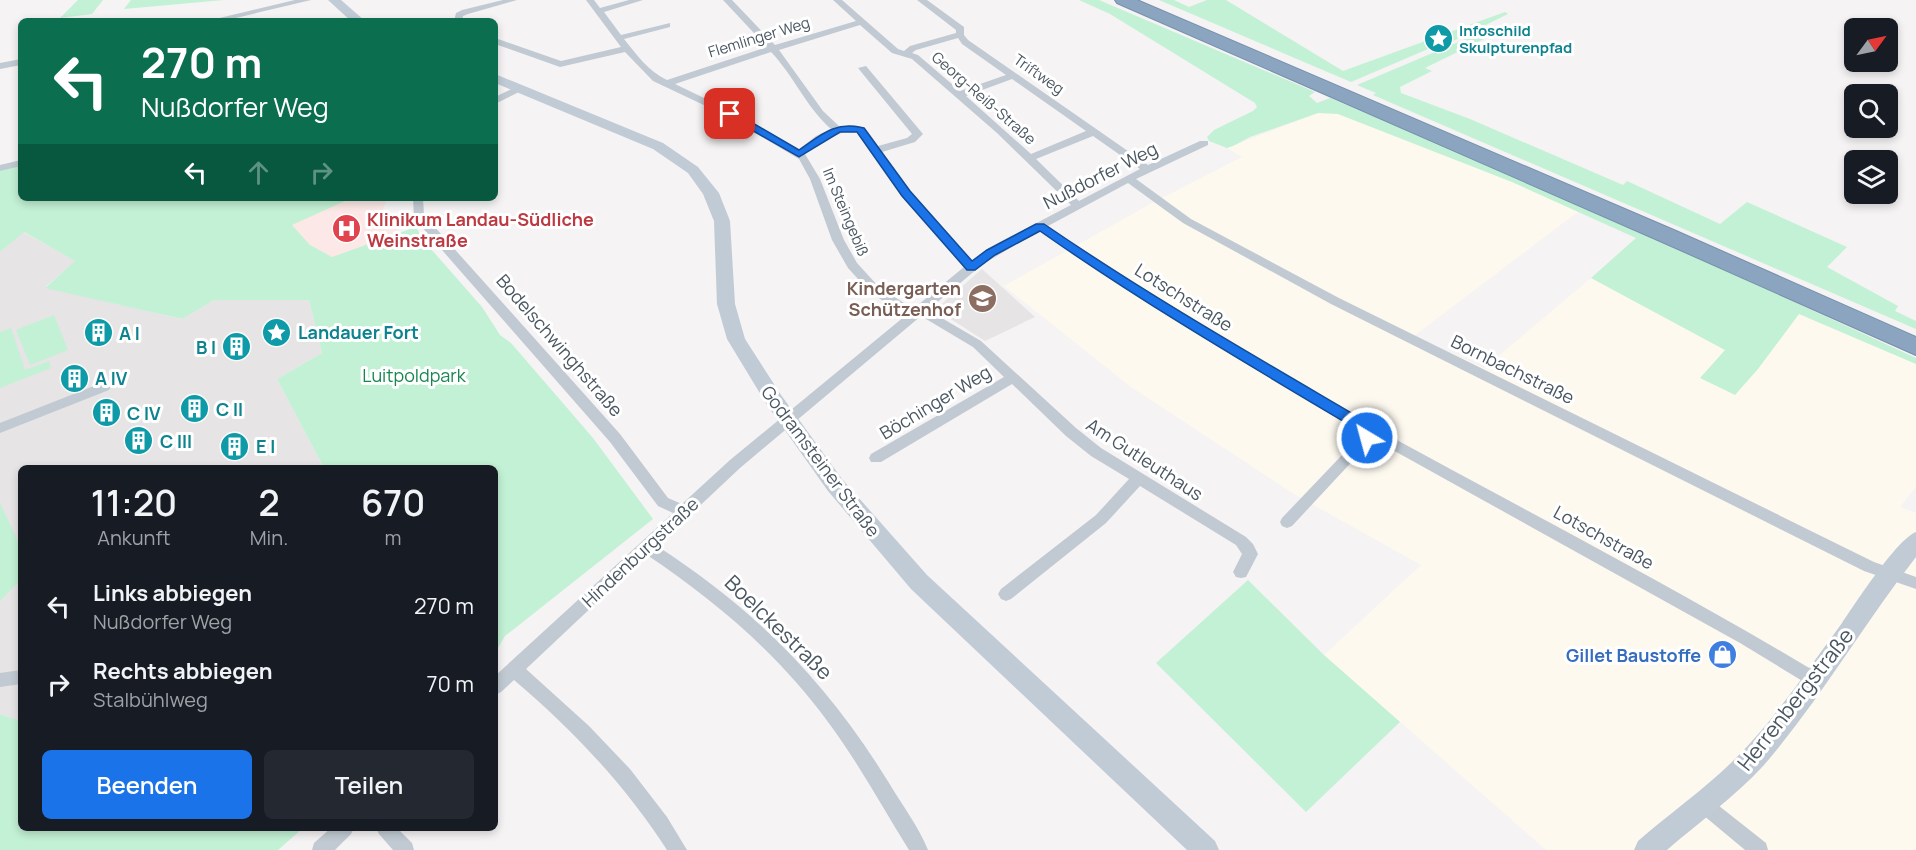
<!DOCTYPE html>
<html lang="de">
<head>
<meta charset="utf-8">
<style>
  body { margin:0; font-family:Manrope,sans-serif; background:#242831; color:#f1f3f6; height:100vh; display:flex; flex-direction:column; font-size:22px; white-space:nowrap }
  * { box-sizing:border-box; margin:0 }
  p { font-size:20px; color:#9ea1a6 }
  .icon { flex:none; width:33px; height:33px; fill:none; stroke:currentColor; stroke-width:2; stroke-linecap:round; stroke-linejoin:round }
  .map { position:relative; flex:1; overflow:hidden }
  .sheet { position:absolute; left:18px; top:465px; width:480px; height:366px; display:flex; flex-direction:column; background:#171b24; border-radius:9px; box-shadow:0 3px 9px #0003 }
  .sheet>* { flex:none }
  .hud { position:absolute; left:18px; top:18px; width:480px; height:183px; border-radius:9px; box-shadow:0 3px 9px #0003; background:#0b6e4f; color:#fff; overflow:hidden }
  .needle { width:39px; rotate:57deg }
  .buttons { position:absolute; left:1844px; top:18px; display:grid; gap:12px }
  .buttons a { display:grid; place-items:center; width:54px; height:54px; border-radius:9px; background:#171b24; box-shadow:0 3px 9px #0003; font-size:30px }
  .pin { position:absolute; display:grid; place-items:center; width:51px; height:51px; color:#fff; margin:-26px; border-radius:12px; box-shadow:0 3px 9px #0006 }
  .me { position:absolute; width:66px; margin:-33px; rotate:323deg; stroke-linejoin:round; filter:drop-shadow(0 0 4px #0008) }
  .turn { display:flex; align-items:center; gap:21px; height:126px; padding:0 24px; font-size:27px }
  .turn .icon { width:78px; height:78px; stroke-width:2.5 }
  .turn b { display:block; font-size:42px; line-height:51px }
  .lanes { display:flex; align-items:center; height:57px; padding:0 24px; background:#0003; justify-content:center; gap:30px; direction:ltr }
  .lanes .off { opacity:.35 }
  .eta { display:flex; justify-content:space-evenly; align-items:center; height:102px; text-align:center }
  .eta b { font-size:36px; font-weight:600; line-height:42px }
  .action { display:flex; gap:12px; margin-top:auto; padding:12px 24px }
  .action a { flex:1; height:69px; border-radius:9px; background:#1a73e8; color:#fff; font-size:24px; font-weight:600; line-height:69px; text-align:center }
  .action a+a { background:#242831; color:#f1f3f6 }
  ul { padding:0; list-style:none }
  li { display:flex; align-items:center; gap:18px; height:78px; padding:0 24px }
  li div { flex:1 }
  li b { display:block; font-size:22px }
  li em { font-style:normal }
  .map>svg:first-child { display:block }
  .commercial { fill:#fdf9ef }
  .education { fill:#e6e4e5 }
  .medical { fill:#fce8e6 }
  .green { fill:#c3f1d5 }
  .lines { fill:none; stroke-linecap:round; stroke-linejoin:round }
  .highway-casing { stroke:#7690ad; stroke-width:2 }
  .street { fill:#c1cad2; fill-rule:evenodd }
  .secondary { fill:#c1cbd6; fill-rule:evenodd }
  .highway { fill:#8ba5c1; fill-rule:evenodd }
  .route { fill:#1a73e8; stroke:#114b97; stroke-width:1.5 }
  .labels { text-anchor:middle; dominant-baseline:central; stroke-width:6; stroke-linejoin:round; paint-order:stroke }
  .far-culture-label { font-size:15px; font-weight:bold; fill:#0d838f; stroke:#fff; text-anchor:start }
  .far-street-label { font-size:15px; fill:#4a5661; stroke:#fff }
  .street-label { font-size:18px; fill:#4a5661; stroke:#fff }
  .health-label { font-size:18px; font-weight:bold; fill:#be3a42; stroke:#fff; text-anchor:start }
  .education-label { font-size:18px; font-weight:bold; fill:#785e54; stroke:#fff; text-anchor:end }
  .culture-label { font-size:18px; font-weight:bold; fill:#0d838f; stroke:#fff; text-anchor:start }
  .park-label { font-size:18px; fill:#17864f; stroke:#fff }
  .shop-label { font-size:18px; font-weight:bold; fill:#366cbe; stroke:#fff; text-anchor:end }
  .near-street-label { font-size:21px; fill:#4a5661; stroke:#fff }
</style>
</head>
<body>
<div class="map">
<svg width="1916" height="850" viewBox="0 0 1916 850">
  <rect width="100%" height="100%" fill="#f5f3f3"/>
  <polygon class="commercial" points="1327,112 1338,114 1512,182 1579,211 1414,336 1484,368 1591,278 1758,368 1799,314 1916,364 1916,487 1900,507 1916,513 1916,850 1546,850 1324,655 1421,565 1297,496 1131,387 1004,286 1152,203 1242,157 1227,148 1318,113"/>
  <g class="education">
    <polygon points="23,232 76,261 45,287 181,319 214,300 309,300 322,353 277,379 324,468 21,468 21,721 0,714 0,252"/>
    <polygon points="982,269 1035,317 985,341 946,316 937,308"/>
  </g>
  <polygon class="medical" points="179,198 387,198 381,215 400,233 332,257 310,245 292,225"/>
  <g class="green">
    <polygon points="78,0 103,0 92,14 60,18"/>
    <polygon points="131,0 224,0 124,9"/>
    <path d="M1079 0H1099L1315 92 1309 96 1317 103 1330 98C1527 180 1722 268 1916 358V364L1799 314 1758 369 1735 395 1700 378 1725 350 1591 278 1636 238 1512 182 1338 114 1318 113 1250 137 1233 146 1227 148 1209 141 1207 137 1214 130 1253 111 1257 107 1255 103 1110 14Z"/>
    <polygon points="1159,0 1174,0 1189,7 1207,0 1226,0 1343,71 1505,12 1508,14 1449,43 1442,43 1351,82"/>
    <polygon points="1475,35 1486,38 1425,68 1432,71 1400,87 1401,93 1470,119 1623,185 1627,181 1720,224 1747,202 1847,247 1827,267 1898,306 1895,311 1916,321 1916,329 1373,95 1376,93 1357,85"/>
    <polygon points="21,165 21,198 343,198 345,201 292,225 310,245 332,257 416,227 424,241 482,307 500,335 511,343 593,438 653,519 505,636 495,653 495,468 324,468 277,379 322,353 309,300 214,300 182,319 45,288 75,261 24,232 0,252 0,170"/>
    <polygon points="54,315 68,350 30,365 16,330"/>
    <polygon points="11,328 25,370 49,361 51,368 0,388 0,332"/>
    <polygon points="0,503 21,548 21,579 0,601"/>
    <polygon points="1248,580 1324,655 1400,722 1306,812 1156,663"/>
    <polygon points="0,714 21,721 21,828 303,828 278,850 0,850"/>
  </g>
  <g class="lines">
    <defs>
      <polygon id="highway" points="1115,0 1137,0 1676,231 1916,337 1916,355 1660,241 1117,3"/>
    </defs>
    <use href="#highway" class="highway-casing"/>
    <g class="street">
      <polygon points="295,0 311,0 223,21 207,21"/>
      <polygon points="503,0 517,0 468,14 463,16 462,21 454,21 456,13 462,10"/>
      <path d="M586 0H594L600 8 629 0H643L604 12 621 35 670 23V27L624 39C636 54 649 72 667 80L767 47 723 0H732L775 45 856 21 833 0H842L898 49 904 51 910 46 956 33V30L917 0H927L964 27V35L968 40 1148 165 1200 141H1208V145L1136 179 1191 219 1339 298 1874 562 1916 577V589L1864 571 1331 304 1183 223 1128 183 1048 226C1157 300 1269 369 1384 433 1530 513 1678 589 1821 675L1823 680 1821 685 1815 687 1809 685 1740 643 1373 439 1292 526 1287 528 1282 526 1280 522 1282 518 1363 433C1253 368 1144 303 1039 231L983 264 928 310 981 341 1076 428 1101 448 1246 537 1253 544 1258 554 1246 577 1241 578 1236 577 1233 572 1242 554 1236 545 1140 486 1106 523 1011 599 1006 601 1001 599 998 594 1001 589 1096 515 1129 479 1091 456 1066 436 1012 384 881 462H871L869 458 871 454 1004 377 973 347 921 316 740 468 657 546C757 611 826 681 889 783 902 805 919 827 928 850H909C882 807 858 762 828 722 779 655 716 601 647 555L526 669 589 726 630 769 667 817 687 850H667C625 785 573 730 514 680L501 692 495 695V676L673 513 658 506 610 442 414 218 413 198H423L424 215 620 434 668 498 682 504 730 460 905 316 870 292 848 268 832 240 810 179 799 159 727 116 653 81 625 52 560 67 495 44V38L561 61 621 47ZM860 25 892 53 912 59 997 133 1071 205 998 243 971 261 910 191 882 152 915 142 923 134 866 66 858 68 912 134 907 138 878 146 865 128 853 125 840 127 823 111 779 50ZM958 38 962 44 1006 75 960 91 918 55 912 53 916 50ZM771 52C794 76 806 107 831 129L816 136 798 150 733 112 675 84ZM1012 79 1086 131 1031 154 966 96ZM844 132H858L902 195 964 267 913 309 878 286 857 263 844 240 820 179 805 154 823 141ZM1093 136 1140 169 1079 201 1036 159Z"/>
      <polygon points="21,59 21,65 0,69 0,63"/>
      <polygon points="520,85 525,88 523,90 495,104 495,97"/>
      <polygon points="21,160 21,166 0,171 0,165"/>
      <polygon points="104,382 109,384 111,387 109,390 0,433 0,423"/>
      <polygon points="21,670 21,684 0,687 0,673"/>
      <polygon points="1703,795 1709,798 1766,843 1768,850 1745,850 1697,810 1694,804 1697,798"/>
      <polygon points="331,828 354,828 351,834 335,850 312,850 314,843"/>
      <polygon points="376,828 397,828 412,843 414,850 393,850 379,834"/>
    </g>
    <g class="secondary">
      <polygon points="328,0 341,0 365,21 351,21"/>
      <polygon points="495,74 663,143 698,167 719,193 730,221 735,304 745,339 781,395 842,479 927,575 1215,841 1219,850 1187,850 911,589 828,491 767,405 727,339 717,304 714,221 703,194 688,173 653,149 495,83"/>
      <path d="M1916 532V557C1863 625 1820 700 1764 765 1735 797 1699 822 1667 850H1634L1638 841C1670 813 1705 789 1735 759 1776 718 1808 669 1842 623 1855 604 1897 539 1916 532Z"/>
    </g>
    <use href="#highway" class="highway"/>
  </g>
  <path class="route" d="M727 112H734L799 150C822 134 835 121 864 128L910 191 972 261 987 250 1036 224H1044C1152 298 1265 362 1377 428L1379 432 1372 442H1362L1360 438 1363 433C1254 368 1144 304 1040 231L995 255 975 270H967L902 196 857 132H840L799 157 727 116Z"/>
  <defs>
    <symbol id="sight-disc" viewBox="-11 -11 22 22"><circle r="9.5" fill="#0f9aa8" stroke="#fff"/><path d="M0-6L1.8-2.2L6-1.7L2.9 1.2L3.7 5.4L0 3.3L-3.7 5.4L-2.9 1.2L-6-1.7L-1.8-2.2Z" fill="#fff"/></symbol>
    <symbol id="hospital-disc" viewBox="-11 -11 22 22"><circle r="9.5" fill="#e0444e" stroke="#fff"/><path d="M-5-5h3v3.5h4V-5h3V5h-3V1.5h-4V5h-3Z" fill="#fff"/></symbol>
    <symbol id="school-disc" viewBox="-11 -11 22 22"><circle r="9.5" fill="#8d6e63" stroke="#fff"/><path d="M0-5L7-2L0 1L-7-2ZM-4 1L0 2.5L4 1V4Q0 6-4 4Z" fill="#fff"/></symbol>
    <symbol id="building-disc" viewBox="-11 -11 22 22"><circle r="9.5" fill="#0f9aa8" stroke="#fff"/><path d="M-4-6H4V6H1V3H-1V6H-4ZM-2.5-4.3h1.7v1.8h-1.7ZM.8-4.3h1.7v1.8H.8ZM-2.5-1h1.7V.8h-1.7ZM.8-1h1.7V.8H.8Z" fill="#fff"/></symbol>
    <symbol id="shop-disc" viewBox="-11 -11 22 22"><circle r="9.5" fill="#3f7fe0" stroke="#fff"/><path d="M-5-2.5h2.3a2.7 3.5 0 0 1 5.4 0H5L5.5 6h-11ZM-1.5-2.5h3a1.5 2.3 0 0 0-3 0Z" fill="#fff"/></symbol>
  </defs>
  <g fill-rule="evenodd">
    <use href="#sight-disc" x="1422" y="22" width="33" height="33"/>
    <use href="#hospital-disc" x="330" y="212" width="33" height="33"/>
    <use href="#school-disc" x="966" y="282" width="33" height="33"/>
    <use href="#sight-disc" x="260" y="316" width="33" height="33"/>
    <use href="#building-disc" x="82" y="316" width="33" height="33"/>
    <use href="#building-disc" x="220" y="330" width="33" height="33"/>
    <use href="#building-disc" x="58" y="362" width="33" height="33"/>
    <use href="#building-disc" x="178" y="392" width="33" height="33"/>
    <use href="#building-disc" x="90" y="396" width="33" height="33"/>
    <use href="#building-disc" x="122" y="424" width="33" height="33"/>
    <use href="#building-disc" x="218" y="430" width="33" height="33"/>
    <use href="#shop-disc" x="1706" y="638" width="33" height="33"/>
  </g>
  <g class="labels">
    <g class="far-culture-label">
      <text x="1459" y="30">Infoschild<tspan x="1459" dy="17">Skulpturenpfad</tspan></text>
    </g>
    <g class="far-street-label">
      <text transform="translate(759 37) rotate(-17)">Flemlinger Weg</text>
      <text transform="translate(1039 74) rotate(35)">Triftweg</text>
      <text transform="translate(984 98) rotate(41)">Georg-Reiß-Straße</text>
      <text transform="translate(846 212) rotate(67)">Im Steingebiß</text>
    </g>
    <g class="street-label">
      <text transform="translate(1100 175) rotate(-27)">Nußdorfer Weg</text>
      <text transform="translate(1184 297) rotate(32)">Lotschstraße</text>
      <text transform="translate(560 345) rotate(49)">Bodelschwinghstraße</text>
      <text transform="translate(1513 369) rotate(26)">Bornbachstraße</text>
      <text transform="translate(935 402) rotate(-31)">Böchinger Weg</text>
      <text transform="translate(1145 459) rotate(33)">Am Gutleuthaus</text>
      <text transform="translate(821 461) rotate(53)">Godramsteiner Straße</text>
      <text transform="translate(1604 537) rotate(29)">Lotschstraße</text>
      <text transform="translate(640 552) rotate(-43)">Hindenburgstraße</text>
    </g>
    <g class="health-label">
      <text x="367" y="219">Klinikum Landau-Südliche<tspan x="367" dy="21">Weinstraße</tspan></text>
    </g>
    <g class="education-label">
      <text x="961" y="288">Kindergarten<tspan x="961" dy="21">Schützenhof</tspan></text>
    </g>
    <g class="culture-label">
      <text x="298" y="332">Landauer Fort</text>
      <text x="119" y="333">A I</text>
      <text x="216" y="347" text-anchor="end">B I</text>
      <text x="95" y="378">A IV</text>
      <text x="216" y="409">C II</text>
      <text x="127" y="413">C IV</text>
      <text x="160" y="441">C III</text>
      <text x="256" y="446">E I</text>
    </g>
    <g class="park-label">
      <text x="414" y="375">Luitpoldpark</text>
    </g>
    <g class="shop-label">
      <text x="1701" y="655">Gillet Baustoffe</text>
    </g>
    <g class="near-street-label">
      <text transform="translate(779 627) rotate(44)">Boelckestraße</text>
      <text transform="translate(1795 699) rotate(-52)">Herrenbergstraße</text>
    </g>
  </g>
</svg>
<div class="buttons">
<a><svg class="needle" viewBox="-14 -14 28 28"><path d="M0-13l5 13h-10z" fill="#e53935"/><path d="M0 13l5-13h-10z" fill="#9ea1a6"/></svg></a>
<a><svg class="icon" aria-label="search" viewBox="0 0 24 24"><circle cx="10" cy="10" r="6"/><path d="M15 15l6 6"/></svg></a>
<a><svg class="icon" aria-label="layers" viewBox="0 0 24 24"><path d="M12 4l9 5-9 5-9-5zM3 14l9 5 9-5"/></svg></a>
</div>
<div class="pin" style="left:730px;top:114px;background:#d93025"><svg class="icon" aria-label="arrive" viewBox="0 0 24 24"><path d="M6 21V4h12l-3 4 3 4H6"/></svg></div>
<svg class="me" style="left:1367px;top:438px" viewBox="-20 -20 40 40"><circle r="17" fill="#1a73e8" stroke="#fff" stroke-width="3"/><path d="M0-11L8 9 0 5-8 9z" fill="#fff"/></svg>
<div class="hud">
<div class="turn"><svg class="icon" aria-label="left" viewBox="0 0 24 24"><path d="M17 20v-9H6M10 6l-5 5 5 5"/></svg><div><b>270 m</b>Nußdorfer Weg</div></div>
<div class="lanes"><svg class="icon" aria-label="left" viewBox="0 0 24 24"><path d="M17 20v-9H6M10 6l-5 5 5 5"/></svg><svg class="icon off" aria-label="ahead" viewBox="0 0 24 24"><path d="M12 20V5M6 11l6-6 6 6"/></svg><svg class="icon off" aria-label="right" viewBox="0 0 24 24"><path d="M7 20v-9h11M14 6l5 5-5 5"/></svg></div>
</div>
<section class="sheet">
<div class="eta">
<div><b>11:20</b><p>Ankunft</p></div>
<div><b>2</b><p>Min.</p></div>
<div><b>670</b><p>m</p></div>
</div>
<ul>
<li><svg class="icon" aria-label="left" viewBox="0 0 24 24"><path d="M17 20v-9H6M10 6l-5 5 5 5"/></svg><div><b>Links abbiegen</b><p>Nußdorfer Weg</p></div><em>270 m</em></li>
<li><svg class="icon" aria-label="right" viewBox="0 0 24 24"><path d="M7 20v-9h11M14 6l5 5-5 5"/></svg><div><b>Rechts abbiegen</b><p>Stalbühlweg</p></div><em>70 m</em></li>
</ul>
<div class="action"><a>Beenden</a><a>Teilen</a></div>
</section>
</div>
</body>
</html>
